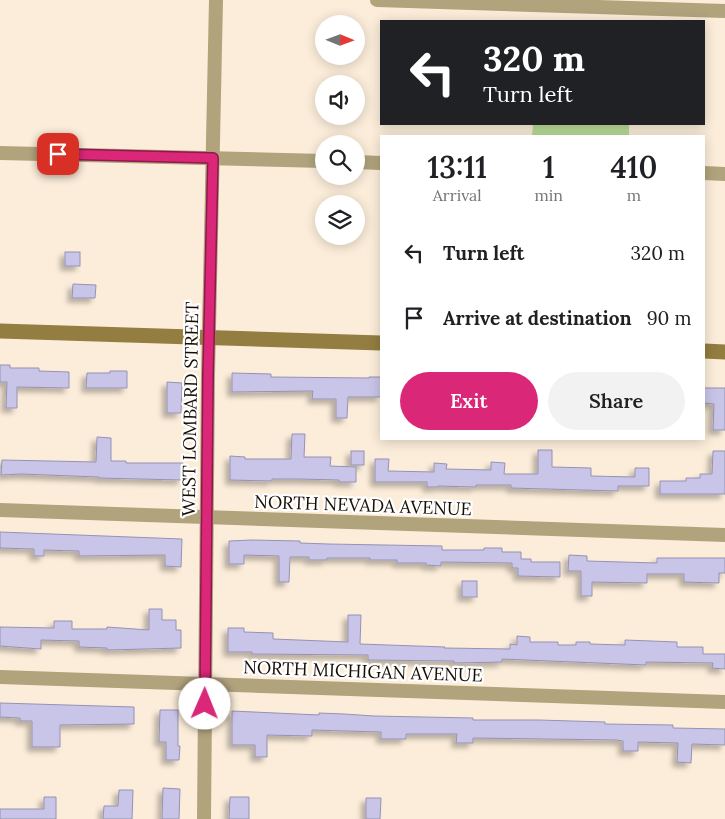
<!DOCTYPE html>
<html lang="en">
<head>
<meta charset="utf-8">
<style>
  body { margin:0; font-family:Lora,serif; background:#f2f2f2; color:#202124; height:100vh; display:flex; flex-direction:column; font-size:19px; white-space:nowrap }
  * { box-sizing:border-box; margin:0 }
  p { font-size:16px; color:#757577 }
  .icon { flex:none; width:28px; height:28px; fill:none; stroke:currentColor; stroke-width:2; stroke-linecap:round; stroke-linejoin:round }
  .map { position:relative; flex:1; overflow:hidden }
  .drawer { position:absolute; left:380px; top:135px; width:325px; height:305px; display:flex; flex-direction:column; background:#fff; border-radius:0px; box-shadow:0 2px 12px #0003 }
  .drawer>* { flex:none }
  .top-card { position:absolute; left:380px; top:20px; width:325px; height:105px; border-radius:0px; box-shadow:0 2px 12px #0003; background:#202124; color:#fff; overflow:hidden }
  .needle { width:32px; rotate:91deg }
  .fabs { position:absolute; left:315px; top:15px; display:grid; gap:10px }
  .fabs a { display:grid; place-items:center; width:50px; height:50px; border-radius:50%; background:#fff; box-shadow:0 2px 12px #0003; font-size:25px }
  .pin { position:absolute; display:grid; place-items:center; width:42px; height:42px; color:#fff; margin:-21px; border-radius:10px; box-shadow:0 2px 8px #0006 }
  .me { position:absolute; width:55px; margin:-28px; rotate:1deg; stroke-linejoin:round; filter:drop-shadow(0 0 4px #0008) }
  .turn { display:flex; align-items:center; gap:18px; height:105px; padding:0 20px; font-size:22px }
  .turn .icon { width:65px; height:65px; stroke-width:2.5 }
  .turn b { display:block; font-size:35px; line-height:42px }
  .eta { display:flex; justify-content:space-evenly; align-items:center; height:85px; text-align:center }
  .eta b { font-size:30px; font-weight:600; line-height:35px }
  .cta { display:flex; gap:10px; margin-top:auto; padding:10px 20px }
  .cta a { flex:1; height:58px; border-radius:30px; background:#db2777; color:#fff; font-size:20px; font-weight:600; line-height:58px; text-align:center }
  .cta a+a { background:#f2f2f2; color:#202124 }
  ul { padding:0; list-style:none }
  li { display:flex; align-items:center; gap:15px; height:65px; padding:0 20px }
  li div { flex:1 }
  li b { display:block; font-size:19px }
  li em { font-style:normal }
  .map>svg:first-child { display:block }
  .green { fill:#b7db96 }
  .building { fill:#c8c5e8; stroke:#9592b3; filter:url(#shadow) }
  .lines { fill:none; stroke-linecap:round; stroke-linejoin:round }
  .street { stroke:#b1a37c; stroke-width:14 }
  .secondary { stroke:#937d41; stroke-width:15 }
  .route-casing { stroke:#8e194d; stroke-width:12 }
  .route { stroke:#db2777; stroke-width:9 }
  .labels { text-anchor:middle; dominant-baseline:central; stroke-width:4.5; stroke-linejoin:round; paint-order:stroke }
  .street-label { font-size:18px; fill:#160e04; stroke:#fff }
</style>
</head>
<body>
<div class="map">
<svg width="725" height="819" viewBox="0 0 725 819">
  <defs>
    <filter id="shadow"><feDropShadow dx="-4.5" dy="4.5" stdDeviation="2.5" flood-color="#0004"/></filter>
  </defs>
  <rect width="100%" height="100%" fill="#fcedda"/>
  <polygon class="green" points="533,124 629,124 629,136 532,136"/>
  <g class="building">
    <rect x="65" y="252" width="15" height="14"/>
    <polygon points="73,284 96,285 95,298 72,298"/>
    <polygon points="0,365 10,365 10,368 39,368 39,371 69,372 69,388 17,387 17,408 6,408 7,382 0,382"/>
    <polygon points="110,371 127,371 127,388 86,388 87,373 110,373"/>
    <polygon points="232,373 271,374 271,377 369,378 369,377 381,377 381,397 348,397 347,418 336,418 336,399 312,399 313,391 232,392"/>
    <polygon points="167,382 182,383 181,413 167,413"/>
    <polygon points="704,388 725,388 725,430 713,430 714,404 704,403"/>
    <polygon points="292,434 305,434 304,457 331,457 330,466 356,467 356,482 339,482 339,480 299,479 272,479 272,481 230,480 230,456 245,457 245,459 291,459"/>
    <polygon points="97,437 111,438 111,461 126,461 126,463 183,463 182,480 99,478 99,477 21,474 1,475 2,460 96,462"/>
    <polygon points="538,450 552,450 552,467 591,468 591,476 635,477 635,468 649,468 649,486 618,486 618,491 511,488 511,485 476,485 476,487 438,486 438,487 427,487 427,482 375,482 375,459 389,459 388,471 434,472 434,463 447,464 446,469 491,470 491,462 505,463 504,474 538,474"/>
    <rect x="351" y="451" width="13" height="14"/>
    <polygon points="713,451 725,451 725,494 660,494 660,481 686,481 686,478 700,478 700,474 712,474"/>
    <polygon points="0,532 182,539 181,567 165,566 165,555 79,556 79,551 44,550 44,556 34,556 34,549 0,548"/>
    <polygon points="252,540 300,541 300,543 328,544 442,546 442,550 484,550 484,548 502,548 502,552 521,552 521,559 531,559 531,562 560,562 560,577 518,576 518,568 512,568 512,563 441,562 441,566 426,565 426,563 397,563 397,560 370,560 370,558 327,558 327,560 309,560 309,557 290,557 289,582 279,582 279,556 244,555 244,564 229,564 229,541"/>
    <polygon points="569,555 587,556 587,561 657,563 657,558 725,558 725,573 719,573 719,583 684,582 684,574 647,574 647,583 592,582 592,596 581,596 581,571 568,571"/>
    <rect x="462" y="581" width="15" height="16"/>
    <polygon points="149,609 162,609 162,620 176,620 176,630 181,630 181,648 107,650 107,648 79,647 79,641 41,640 41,649 0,646 0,627 54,628 54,621 72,621 72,629 107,629 107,627 149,630"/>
    <polygon points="348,615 361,615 360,644 445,647 444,648 510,649 510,644 517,645 517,636 530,637 530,642 558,642 558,645 576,645 576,642 590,642 590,644 625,645 625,640 677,642 677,647 703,647 703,654 725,654 725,669 712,668 713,663 646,662 646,665 502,659 502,662 454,663 454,661 368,660 368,655 252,654 252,652 228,652 228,628 244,628 244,632 273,633 273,639 348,642"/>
    <polygon points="0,703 134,707 134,724 60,725 60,747 32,747 32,721 20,721 20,718 0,717"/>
    <polygon points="160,710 178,710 178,746 180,746 179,760 166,760 166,742 159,742"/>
    <polygon points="232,711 319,715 319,713 344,714 374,716 473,718 473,720 539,720 605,722 605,724 673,725 673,728 725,729 725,745 692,744 691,763 677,762 678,743 638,742 638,751 623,751 623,741 617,740 473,738 473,743 456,743 457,734 406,734 406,739 381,739 381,732 312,730 312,736 267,735 267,757 255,757 255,745 232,745"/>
    <polygon points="163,788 180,789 179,819 162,819"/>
    <polygon points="119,790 133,790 132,819 103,819 104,806 118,806"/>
    <polygon points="44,797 56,797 56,819 0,819 0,809 44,809"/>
    <polygon points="230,797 249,797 249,819 229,819"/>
    <polygon points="366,798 381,798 380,819 366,819"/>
  </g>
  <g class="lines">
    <g class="street">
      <polyline points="377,0 725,11"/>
      <polyline points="0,153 324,161"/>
      <polyline points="356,162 381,163"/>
      <polyline points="704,173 725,174"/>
      <polyline points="0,510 725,535"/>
      <polyline points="0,677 725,702"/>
      <polyline points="204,819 208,376 216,0"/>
    </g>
    <g class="secondary">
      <polyline points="0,331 381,343"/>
      <polyline points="704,351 725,352"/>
    </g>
  </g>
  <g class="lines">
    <defs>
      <polyline id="route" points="58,154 213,158 208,376 205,704"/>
    </defs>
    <use href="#route" class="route-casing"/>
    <use href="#route" class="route"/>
  </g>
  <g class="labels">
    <g class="street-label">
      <text transform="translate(190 409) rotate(-89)">WEST LOMBARD STREET</text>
      <text transform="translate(363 505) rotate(2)">NORTH NEVADA AVENUE</text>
      <text transform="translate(363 671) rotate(2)">NORTH MICHIGAN AVENUE</text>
    </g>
  </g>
</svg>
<div class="fabs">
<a><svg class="needle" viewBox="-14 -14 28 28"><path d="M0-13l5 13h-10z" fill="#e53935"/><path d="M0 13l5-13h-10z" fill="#757577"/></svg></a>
<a><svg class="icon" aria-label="sound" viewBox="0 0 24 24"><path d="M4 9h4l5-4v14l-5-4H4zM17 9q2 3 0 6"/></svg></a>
<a><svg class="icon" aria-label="search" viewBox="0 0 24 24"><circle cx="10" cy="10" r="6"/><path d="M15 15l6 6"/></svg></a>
<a><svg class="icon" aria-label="layers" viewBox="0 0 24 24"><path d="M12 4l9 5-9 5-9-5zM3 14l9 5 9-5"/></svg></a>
</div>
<div class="pin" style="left:58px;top:154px;background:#d93025"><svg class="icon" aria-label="arrive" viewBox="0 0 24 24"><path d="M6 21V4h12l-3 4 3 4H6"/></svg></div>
<svg class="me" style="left:205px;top:704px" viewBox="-20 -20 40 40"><circle r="19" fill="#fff"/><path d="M0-13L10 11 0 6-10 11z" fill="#db2777"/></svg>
<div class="top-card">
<div class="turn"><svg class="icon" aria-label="left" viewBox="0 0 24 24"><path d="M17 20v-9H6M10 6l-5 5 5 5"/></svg><div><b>320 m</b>Turn left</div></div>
</div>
<section class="drawer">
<div class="eta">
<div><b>13:11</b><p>Arrival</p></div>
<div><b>1</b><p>min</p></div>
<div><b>410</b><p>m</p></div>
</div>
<ul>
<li><svg class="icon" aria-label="left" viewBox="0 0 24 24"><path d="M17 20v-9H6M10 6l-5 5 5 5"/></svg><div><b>Turn left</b></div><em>320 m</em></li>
<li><svg class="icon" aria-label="arrive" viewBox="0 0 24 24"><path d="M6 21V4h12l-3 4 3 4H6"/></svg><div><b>Arrive at destination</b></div><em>90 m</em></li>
</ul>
<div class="cta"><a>Exit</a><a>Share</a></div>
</section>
</div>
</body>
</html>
